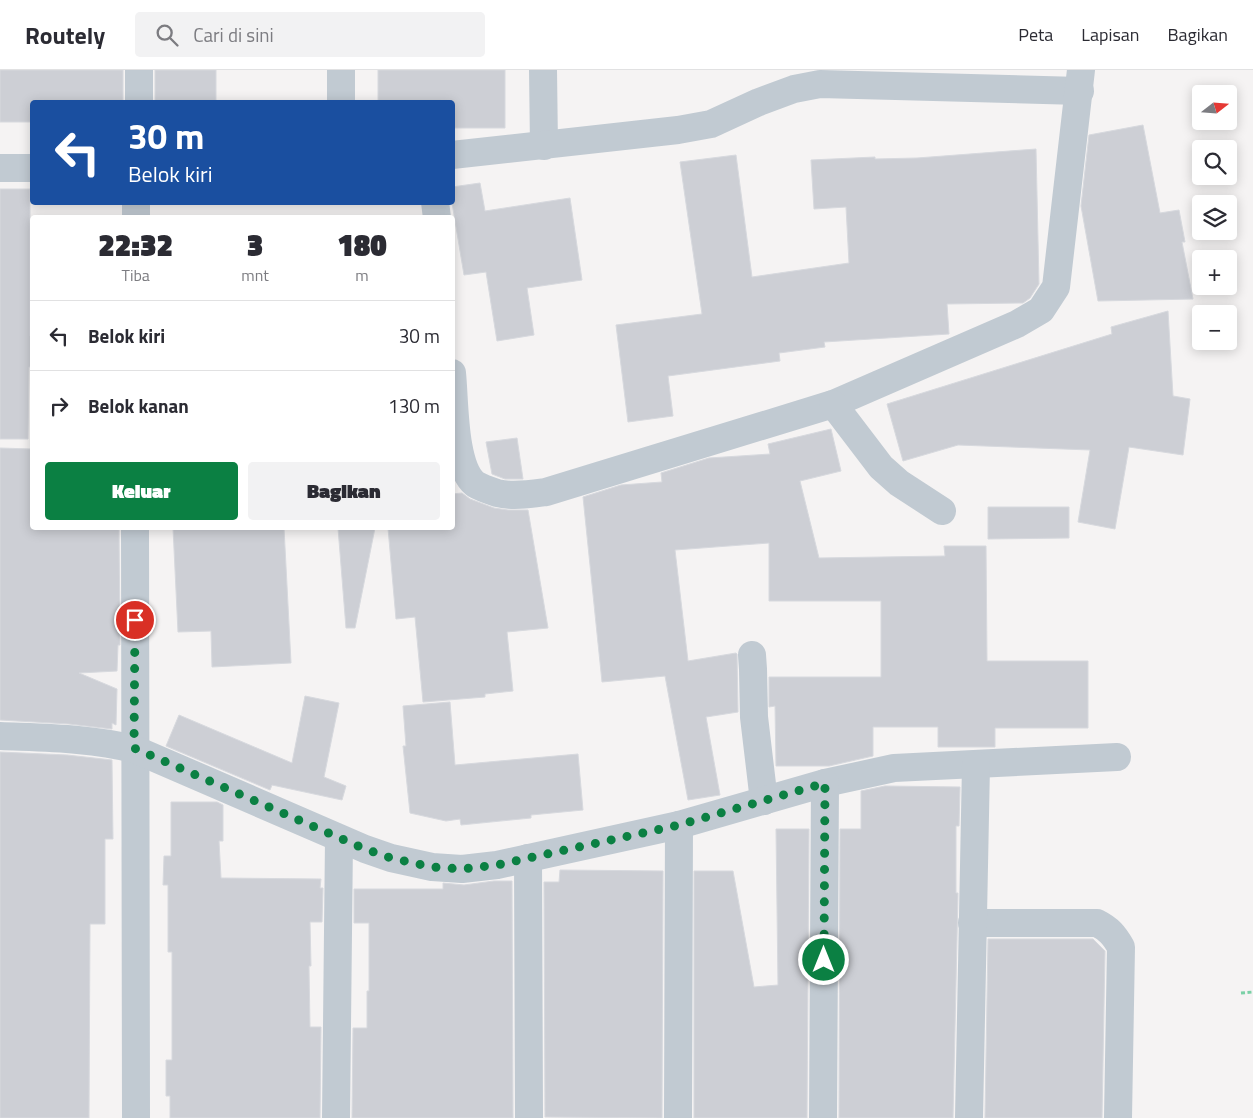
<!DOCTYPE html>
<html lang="id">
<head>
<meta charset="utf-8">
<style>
  body { margin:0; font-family:"Titillium Web",sans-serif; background:#f2f2f3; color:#2b2b33; height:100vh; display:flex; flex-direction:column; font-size:19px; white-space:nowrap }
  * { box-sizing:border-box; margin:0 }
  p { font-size:16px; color:#7c7c81 }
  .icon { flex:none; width:28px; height:28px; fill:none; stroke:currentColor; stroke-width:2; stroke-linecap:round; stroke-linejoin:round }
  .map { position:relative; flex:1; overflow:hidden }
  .side { position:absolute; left:30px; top:145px; width:425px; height:315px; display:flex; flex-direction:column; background:#fff; border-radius:5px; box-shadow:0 2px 12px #0003 }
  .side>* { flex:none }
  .banner { position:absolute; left:30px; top:30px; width:425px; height:105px; border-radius:5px; box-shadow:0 2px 12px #0003; background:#1a4fa0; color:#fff; overflow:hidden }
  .needle { width:32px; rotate:73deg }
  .controls { position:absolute; left:1192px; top:15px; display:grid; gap:10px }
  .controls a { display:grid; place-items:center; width:45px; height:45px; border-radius:5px; background:#fff; box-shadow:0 2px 12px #0003; font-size:25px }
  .pin { position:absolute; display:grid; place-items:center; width:42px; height:42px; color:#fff; margin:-21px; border:2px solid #fff; border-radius:50%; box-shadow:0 1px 5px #0007 }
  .me { position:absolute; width:55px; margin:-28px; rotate:0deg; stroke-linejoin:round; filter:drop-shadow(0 0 4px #0008) }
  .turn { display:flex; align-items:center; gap:18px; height:105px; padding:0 15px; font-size:22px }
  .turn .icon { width:65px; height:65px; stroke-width:2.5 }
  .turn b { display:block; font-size:35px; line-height:42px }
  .eta { display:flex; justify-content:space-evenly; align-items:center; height:85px; text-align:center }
  .eta b { font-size:30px; font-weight:800; line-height:35px }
  .button { display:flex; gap:10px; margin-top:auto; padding:10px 15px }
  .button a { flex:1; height:58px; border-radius:5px; background:#0b8043; color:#fff; font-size:20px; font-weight:800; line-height:58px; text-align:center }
  .button a+a { background:#f2f2f3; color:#2b2b33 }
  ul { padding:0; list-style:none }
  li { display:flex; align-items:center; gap:15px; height:70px; padding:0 15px; border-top:1px solid #e1e1e2 }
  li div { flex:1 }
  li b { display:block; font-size:19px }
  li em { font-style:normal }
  header { display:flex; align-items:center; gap:30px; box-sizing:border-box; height:70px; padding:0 25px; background:#fff; border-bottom:1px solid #e1e1e2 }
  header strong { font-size:24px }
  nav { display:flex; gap:28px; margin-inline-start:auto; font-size:18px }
  .search { width:350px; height:45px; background:#f2f2f3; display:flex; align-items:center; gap:12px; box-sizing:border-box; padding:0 18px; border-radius:5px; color:#7c7c81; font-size:19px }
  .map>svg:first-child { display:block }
  .building { fill:#cdcfd5; stroke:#d7d9de }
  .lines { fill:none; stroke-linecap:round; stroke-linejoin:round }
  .path { stroke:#7ad0a6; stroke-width:3; stroke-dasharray:4 2.5; stroke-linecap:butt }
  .street { stroke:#c1cad2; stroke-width:28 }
  .route { stroke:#0b8043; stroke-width:9; stroke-dasharray:0 16.2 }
</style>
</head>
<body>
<header>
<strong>Routely</strong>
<div class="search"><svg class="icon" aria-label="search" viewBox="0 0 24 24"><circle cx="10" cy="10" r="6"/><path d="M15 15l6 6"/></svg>Cari di sini</div>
<nav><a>Peta</a><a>Lapisan</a><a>Bagikan</a></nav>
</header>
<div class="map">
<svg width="1253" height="1048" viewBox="0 0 1253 1048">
  <rect width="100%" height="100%" fill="#f5f3f3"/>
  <g class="building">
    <polygon points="0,0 123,0 123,32 32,32 32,52 0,52"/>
    <rect x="155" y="0" width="61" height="32"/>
    <polygon points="378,0 505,0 505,58 452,58 452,32 378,32"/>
    <polygon points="1143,55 1160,143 1179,140 1185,172 1182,172 1193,229 1098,231 1081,136 1089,65"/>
    <polygon points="1036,79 1039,214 1030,228 1023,233 947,234 949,264 824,272 825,277 779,283 780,291 668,306 673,346 628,352 616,255 702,244 680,92 736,85 752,207 849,193 846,137 814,139 811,90 875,87 875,89 917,88"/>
    <polygon points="480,113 485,141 570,128 582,210 527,218 534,265 497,271 486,202 464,205 452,133 452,117"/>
    <polygon points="0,119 30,119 30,266 32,266 32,297 29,297 28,369 0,369"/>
    <polygon points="1168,241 1173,326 1190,329 1183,385 1129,377 1115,459 1078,452 1090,380 958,375 903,391 887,334 1112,264 1111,257"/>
    <polygon points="831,359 841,401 800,411 819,488 945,486 944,476 986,476 987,591 1088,591 1088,658 995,658 995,677 938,677 938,657 873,657 873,686 829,696 776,696 775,636 769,637 769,607 881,607 881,531 769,531 769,473 675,480 688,591 736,583 737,584 738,642 706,647 720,725 688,730 665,606 602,612 583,427 621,415 662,412 661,403 709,388 770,384 768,374"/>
    <polygon points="517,368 523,409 505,409 492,404 486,372"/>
    <polygon points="0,378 32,379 32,458 119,458 120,575 118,575 117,601 79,603 117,619 116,655 112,653 112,659 69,654 0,650"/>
    <polygon points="462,423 470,429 494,438 508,440 528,440 548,558 507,562 513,621 485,624 485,627 423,632 415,547 396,549 388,458 452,458 452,424"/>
    <polygon points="988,437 1069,437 1069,468 988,469"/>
    <polygon points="173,458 284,458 291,593 212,597 211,561 178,562"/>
    <polygon points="338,458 375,458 355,558 346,558"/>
    <polygon points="305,626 339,633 324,707 346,716 342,730 272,715 270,720 166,676 179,645 292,693"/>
    <polygon points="450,632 455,695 578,684 583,740 531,745 531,748 461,755 460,749 446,751 410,743 403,676 406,676 403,636"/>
    <polygon points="0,682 67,685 112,690 113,769 105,769 105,854 90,854 89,1048 0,1048"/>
    <polygon points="885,716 960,717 959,756 956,756 956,823 958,823 953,1048 839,1048 840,759 861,759 861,721"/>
    <polygon points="171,732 217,732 223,735 223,771 219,771 221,808 321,809 320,818 323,818 322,852 310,852 311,896 309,896 310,957 321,957 320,1048 170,1048 170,1026 166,1026 166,990 172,990 172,882 168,882 168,815 163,815 164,786 171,786"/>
    <polygon points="776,759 809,759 807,1048 694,1048 694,801 733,801 754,917 778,915"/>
    <polygon points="560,800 663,801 662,1048 545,1047 544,812 559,812"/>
    <polygon points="494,811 512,811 513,1048 352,1048 353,958 367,958 367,921 369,921 369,853 354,853 354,819 443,819 443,813 464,815"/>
    <polygon points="988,869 1093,869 1105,881 1102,1048 985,1048"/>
  </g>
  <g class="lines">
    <polyline class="path" points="1241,923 1253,922"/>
    <g class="street">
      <polyline points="341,0 341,32"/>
      <polyline points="543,0 544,76"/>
      <polyline points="139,32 139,0"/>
      <polyline points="452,85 678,60 711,54 759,32 794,19 820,14 1080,21"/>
      <polyline points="0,98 32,98"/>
      <polyline points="435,132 437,148"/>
      <polyline points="136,148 136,132"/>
      <path d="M452 303C455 331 453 396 475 414 480 417 491 421 497 423 512 427 531 424 546 422L833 334 1017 254 1041 240 1056 217 1081 0"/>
      <polyline points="833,334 881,397 899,413 942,441"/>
      <polyline points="135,458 136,1048"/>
      <polyline points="752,585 753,599 754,647 764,731"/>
      <path d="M0 666C46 668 90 668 134 679L365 779 391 788 432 797 462 799 497 795 679 755 825 713 894 698 1117 687"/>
      <polyline points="528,788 529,1048"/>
      <path d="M972 853H1097C1109 859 1114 865 1121 877L1118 1048"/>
      <polyline points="336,1048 339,769"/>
      <polyline points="678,1048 679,755"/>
      <polyline points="823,1048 825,713"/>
      <polyline points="969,1048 976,695"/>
    </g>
  </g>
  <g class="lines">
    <polyline class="route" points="135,550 134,678 365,779 391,788 432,797 462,799 497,795 679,755 825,713 824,890"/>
  </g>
</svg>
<div class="controls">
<a><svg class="needle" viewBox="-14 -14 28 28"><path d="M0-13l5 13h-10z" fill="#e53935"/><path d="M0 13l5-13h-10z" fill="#7c7c81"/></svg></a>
<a><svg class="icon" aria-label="search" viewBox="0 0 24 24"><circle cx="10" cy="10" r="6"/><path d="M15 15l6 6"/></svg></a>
<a><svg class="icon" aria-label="layers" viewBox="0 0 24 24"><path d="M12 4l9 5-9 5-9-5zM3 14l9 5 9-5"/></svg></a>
<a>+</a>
<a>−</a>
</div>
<div class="pin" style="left:135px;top:550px;background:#d93025"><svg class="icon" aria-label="arrive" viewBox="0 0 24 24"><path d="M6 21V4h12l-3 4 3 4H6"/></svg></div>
<svg class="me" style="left:824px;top:890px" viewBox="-20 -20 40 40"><circle r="17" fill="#0b8043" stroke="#fff" stroke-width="3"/><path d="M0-11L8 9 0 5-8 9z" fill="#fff"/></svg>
<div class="banner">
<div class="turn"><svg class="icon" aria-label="left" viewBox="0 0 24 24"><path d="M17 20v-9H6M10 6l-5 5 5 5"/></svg><div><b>30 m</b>Belok kiri</div></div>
</div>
<section class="side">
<div class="eta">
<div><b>22:32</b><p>Tiba</p></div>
<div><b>3</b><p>mnt</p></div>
<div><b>180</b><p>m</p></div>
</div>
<ul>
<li><svg class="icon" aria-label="left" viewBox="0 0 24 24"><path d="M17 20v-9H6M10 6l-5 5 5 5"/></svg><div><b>Belok kiri</b></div><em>30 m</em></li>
<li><svg class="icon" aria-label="right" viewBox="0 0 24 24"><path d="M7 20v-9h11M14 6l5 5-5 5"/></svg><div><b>Belok kanan</b></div><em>130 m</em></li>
</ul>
<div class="button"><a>Keluar</a><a>Bagikan</a></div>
</section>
</div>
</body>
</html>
